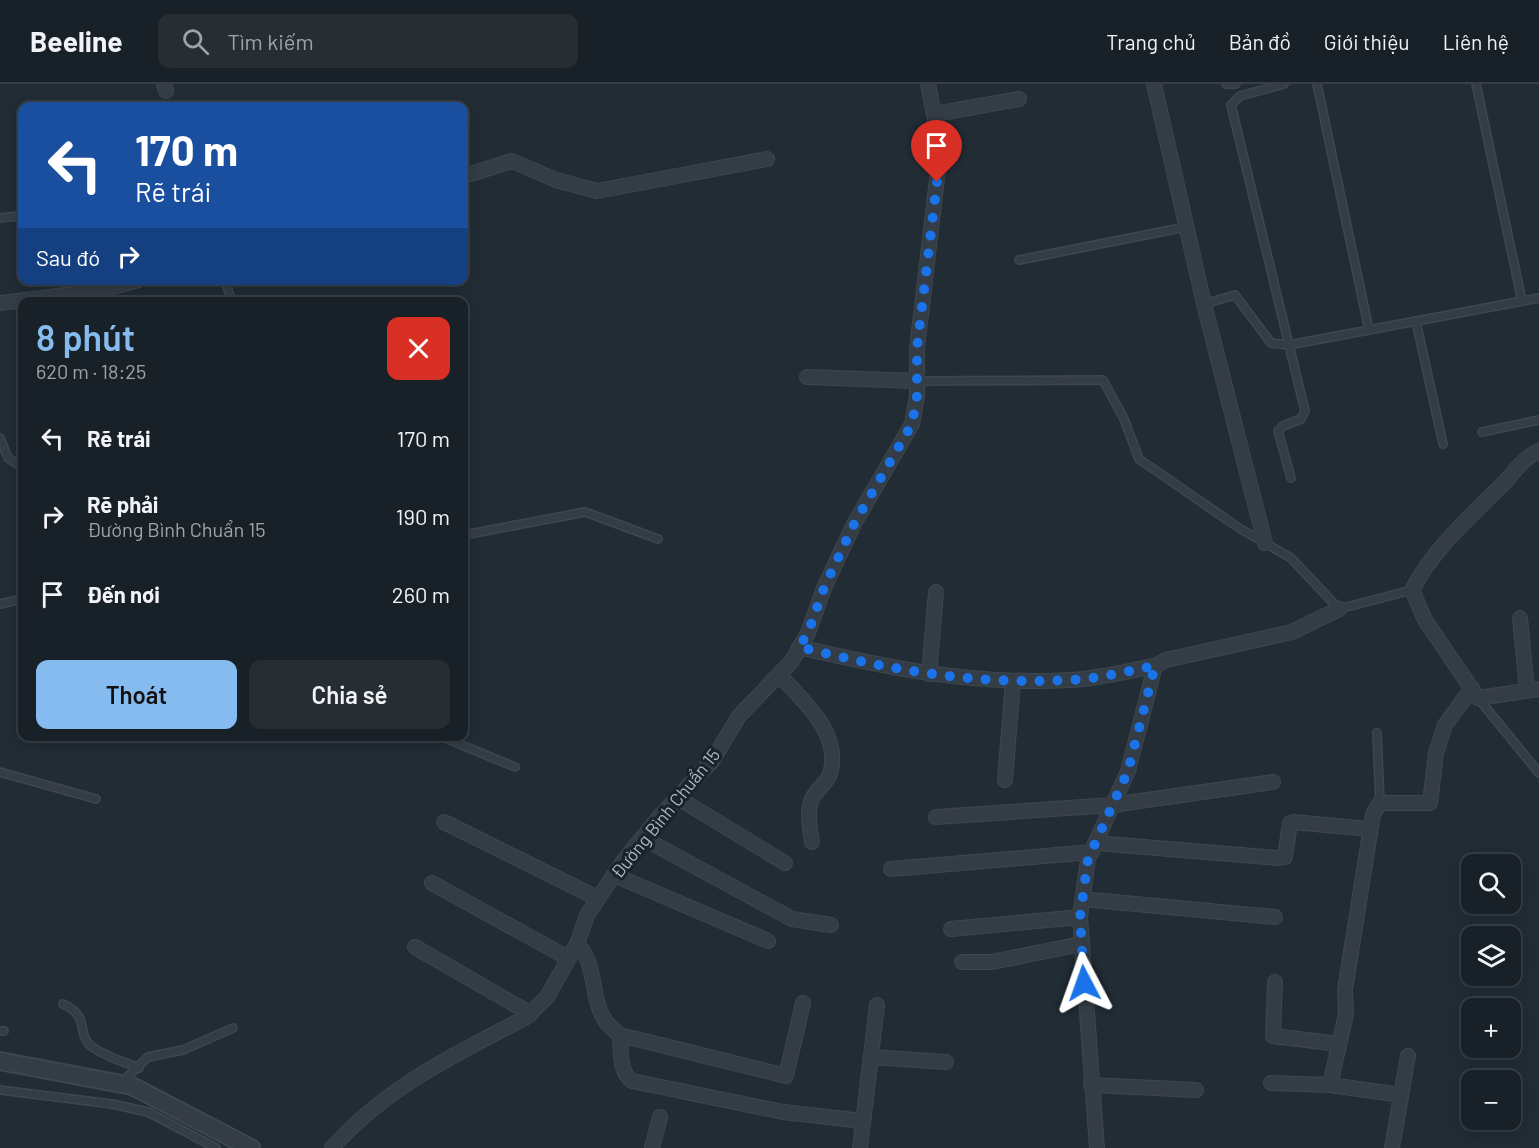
<!DOCTYPE html>
<html lang="vi">
<head>
<meta charset="utf-8">
<style>
  body { margin:0; font-family:Barlow,sans-serif; background:#262e34; color:#f1f3f6; height:100vh; display:flex; flex-direction:column; font-size:22px; white-space:nowrap }
  * { box-sizing:border-box; margin:0 }
  p { font-size:20px; color:#9fa3a8 }
  .icon { flex:none; width:33px; height:33px; fill:none; stroke:currentColor; stroke-width:2; stroke-linecap:round; stroke-linejoin:round }
  .map { position:relative; flex:1; overflow:hidden }
  .panel { position:absolute; left:18px; top:213px; width:450px; height:444px; display:flex; flex-direction:column; background:#192128; border-radius:12px; box-shadow:0 3px 15px #0003,0 0 0 2px #373e45 }
  .panel>* { flex:none }
  .banner { position:absolute; left:18px; top:18px; width:450px; height:183px; border-radius:12px; box-shadow:0 3px 15px #0003,0 0 0 2px #373e45; background:#1a4fa0; color:#fff; overflow:hidden }
  .buttons { position:absolute; left:1461px; top:770px; display:grid; gap:12px }
  .buttons a { display:grid; place-items:center; width:60px; height:60px; border-radius:12px; background:#192128; box-shadow:0 3px 15px #0003,0 0 0 2px #373e45; font-size:30px }
  .pin { position:absolute; display:grid; place-items:center; width:51px; height:51px; color:#fff; margin:-62px -26px; border-radius:50% 50% 50% 0; rotate:-45deg; box-shadow:0 0 6px #0007 }
  .pin .icon { rotate:45deg }
  .me { position:absolute; width:66px; margin:-33px; rotate:356deg; stroke-linejoin:round; filter:drop-shadow(0 0 4px #0008) }
  .turn { display:flex; align-items:center; gap:21px; height:126px; padding:0 18px; font-size:27px }
  .turn .icon { width:78px; height:78px; stroke-width:2.5 }
  .turn b { display:block; font-size:42px; line-height:51px }
  .then { display:flex; align-items:center; height:57px; padding:0 18px; background:#0003; gap:12px; font-size:22px }
  .round { display:grid; place-items:center; flex:none; width:63px; height:63px; border-radius:12px; background:#262e34 }
  .overview { display:flex; align-items:center; justify-content:space-between; height:102px; padding:0 18px }
  h1 { font-size:36px; font-weight:600; line-height:45px; color:#86bbf0 }
  .cta { display:flex; gap:12px; margin-top:auto; padding:12px 18px }
  .cta a { flex:1; height:69px; border-radius:12px; background:#86bbf0; color:#111; font-size:24px; font-weight:600; line-height:69px; text-align:center }
  .cta a+a { background:#262e34; color:#f1f3f6 }
  ul { padding:0; list-style:none }
  li { display:flex; align-items:center; gap:18px; height:78px; padding:0 18px }
  li div { flex:1 }
  li b { display:block; font-size:22px }
  li em { font-style:normal }
  header { display:flex; align-items:center; gap:36px; box-sizing:border-box; height:84px; padding:0 30px; background:#192128; border-bottom:2px solid #373e45 }
  header strong { font-size:28px }
  nav { display:flex; gap:33px; margin-inline-start:auto; font-size:21px }
  .search { width:420px; height:54px; background:#262e34; display:flex; align-items:center; gap:15px; box-sizing:border-box; padding:0 21px; border-radius:12px; color:#9fa3a8; font-size:22px }
  .map>svg:first-child { display:block }
  .lines { fill:none; stroke-linecap:round; stroke-linejoin:round }
  .service-casing { stroke:#3e464f; stroke-width:10 }
  .minor-casing { stroke:#3e464f; stroke-width:16 }
  .tertiary-casing { stroke:#3e464f; stroke-width:20 }
  .service { stroke:#343d45; stroke-width:7 }
  .minor { stroke:#343d45; stroke-width:14 }
  .tertiary { stroke:#343d45; stroke-width:16 }
  .route { stroke:#1a73e8; stroke-width:10; stroke-dasharray:0 18 }
  .labels { text-anchor:middle; dominant-baseline:central; stroke-width:6; stroke-linejoin:round; paint-order:stroke }
  .street-label { font-size:18px; fill:#aeb8c2; stroke:#1a222a }
</style>
</head>
<body>
<header>
<strong>Beeline</strong>
<div class="search"><svg class="icon" aria-label="search" viewBox="0 0 24 24"><circle cx="10" cy="10" r="6"/><path d="M15 15l6 6"/></svg>Tìm kiếm</div>
<nav><a>Trang chủ</a><a>Bản đồ</a><a>Giới thiệu</a><a>Liên hệ</a></nav>
</header>
<div class="map">
<svg width="1539" height="1064" viewBox="0 0 1539 1064">
  <rect width="100%" height="100%" fill="#212c35"/>
  <g class="lines">
    <defs>
      <g id="service">
        <polyline points="1226,0 1236,0"/>
        <polyline points="1284,0 1240,12 1231,21 1305,327 1301,335 1283,342 1278,347 1291,394"/>
        <polyline points="1317,0 1369,246"/>
        <polyline points="1476,0 1522,217"/>
        <polyline points="0,134 18,132"/>
        <polyline points="1019,176 1186,143"/>
        <polyline points="225,196 232,218"/>
        <polyline points="1204,220 1235,211 1271,259 1289,261 1539,214"/>
        <polyline points="1416,237 1443,360"/>
        <polyline points="917,297 1103,296 1124,335 1139,375 1239,444 1291,474 1339,525 1412,506"/>
        <polyline points="1482,348 1539,336"/>
        <polyline points="0,354 8,374 22,383"/>
        <polyline points="464,451 585,428 658,455"/>
        <polyline points="0,520 22,515"/>
        <polyline points="1478,614 1539,689"/>
        <polyline points="1377,649 1380,719"/>
        <polyline points="440,652 515,683"/>
        <polyline points="0,688 96,715"/>
        <path d="M63 920C91 933 76 949 91 962 103 972 125 978 139 984"/>
        <polyline points="0,947 4,947"/>
        <polyline points="122,998 148,973 183,966 233,944"/>
        <polyline points="0,1006 112,1020 148,1028 216,1064"/>
      </g>
      <g id="minor">
        <polyline points="164,0 166,7"/>
        <polyline points="1154,0 1204,220 1265,459"/>
        <polyline points="935,30 1019,15"/>
        <polyline points="464,92 512,77 556,96 597,107 767,75"/>
        <polyline points="0,219 98,207 139,196"/>
        <polyline points="807,293 917,297"/>
        <path d="M1539 367C1520 376 1516 387 1502 401 1469 434 1435 463 1412 506L1425 536 1478 614 1539 605"/>
        <polyline points="1520,534 1527,606"/>
        <path d="M799 563C892 585 973 601 1070 596 1098 595 1127 587 1155 582"/>
        <polyline points="929,590 936,508"/>
        <path d="M780 592C804 617 842 650 830 690 826 700 818 704 813 713 806 725 810 744 812 758"/>
        <polyline points="1005,696 1013,597"/>
        <polyline points="678,714 785,779"/>
        <polyline points="936,733 1112,721 1273,698"/>
        <polyline points="444,738 597,814"/>
        <polyline points="643,754 792,835 831,841"/>
        <polyline points="1096,759 1277,774 1285,773 1290,739 1293,738 1370,745"/>
        <polyline points="891,785 1092,768"/>
        <polyline points="614,791 768,857"/>
        <polyline points="432,799 568,874"/>
        <polyline points="1082,815 1275,833"/>
        <polyline points="951,845 1080,833"/>
        <path d="M577 860C597 878 590 915 606 938 610 943 615 947 620 951L786 992 803 919"/>
        <polyline points="415,863 531,930"/>
        <polyline points="962,878 992,878 1081,860"/>
        <polyline points="1275,898 1273,952 1339,960"/>
        <path d="M620 951C621 966 619 988 632 997L783 1028 863 1037"/>
        <polyline points="871,973 946,978"/>
        <polyline points="1271,999 1330,1001 1401,1011"/>
        <polyline points="1091,1001 1196,1006"/>
        <polyline points="1330,1001 1346,930 1345,906 1373,730 1380,719 1430,719 1436,669 1445,641 1472,604"/>
        <path d="M332 1064C385 1004 455 970 525 934L547 913 577 860 587 831 624 776 660 732 712 677 739 632 792 577 808 549 824 504 854 440 912 340 917 312V264L939 78V56L928 0"/>
        <polyline points="652,1064 660,1033"/>
        <polyline points="860,1064 877,921"/>
        <polyline points="1097,1064 1080,833 1088,775 1128,687 1155,582 1166,576 1292,548 1339,525"/>
        <polyline points="1392,1064 1408,972"/>
      </g>
      <polyline id="tertiary" points="0,977 132,1002 251,1064"/>
    </defs>
    <use href="#service" class="service-casing"/>
    <use href="#minor" class="minor-casing"/>
    <use href="#tertiary" class="tertiary-casing"/>
    <use href="#service" class="service"/>
    <use href="#minor" class="minor"/>
    <use href="#tertiary" class="tertiary"/>
  </g>
  <g class="lines">
    <path class="route" d="M937 98 917 264V312L912 340 854 440 824 504 808 549 799 563C892 586 973 601 1069 596 1098 595 1127 587 1155 582L1128 687 1088 775 1080 833 1084 899"/>
  </g>
  <g class="labels">
    <g class="street-label">
      <text transform="translate(665 729) rotate(-51)">Đường Bình Chuẩn 15</text>
    </g>
  </g>
</svg>
<div class="buttons">
<a><svg class="icon" aria-label="search" viewBox="0 0 24 24"><circle cx="10" cy="10" r="6"/><path d="M15 15l6 6"/></svg></a>
<a><svg class="icon" aria-label="layers" viewBox="0 0 24 24"><path d="M12 4l9 5-9 5-9-5zM3 14l9 5 9-5"/></svg></a>
<a>+</a>
<a>−</a>
</div>
<div class="pin" style="left:937px;top:98px;background:#d93025"><svg class="icon" aria-label="arrive" viewBox="0 0 24 24"><path d="M6 21V4h12l-3 4 3 4H6"/></svg></div>
<svg class="me" style="left:1084px;top:899px" viewBox="-20 -20 40 40"><path d="M0-17L14 15 0 8-14 15z" fill="#1a73e8" stroke="#fff" stroke-width="4"/></svg>
<div class="banner">
<div class="turn"><svg class="icon" aria-label="left" viewBox="0 0 24 24"><path d="M17 20v-9H6M10 6l-5 5 5 5"/></svg><div><b>170 m</b>Rẽ trái</div></div>
<div class="then">Sau đó<svg class="icon" aria-label="right" viewBox="0 0 24 24"><path d="M7 20v-9h11M14 6l5 5-5 5"/></svg></div>
</div>
<section class="panel">
<div class="overview"><div><h1>8 phút</h1><p>620 m · 18:25</p></div><a class="round" style="background:#d93025;color:#fff"><svg class="icon" aria-label="close" viewBox="0 0 24 24"><path d="M6 6l12 12M18 6L6 18"/></svg></a></div>
<ul>
<li><svg class="icon" aria-label="left" viewBox="0 0 24 24"><path d="M17 20v-9H6M10 6l-5 5 5 5"/></svg><div><b>Rẽ trái</b></div><em>170 m</em></li>
<li><svg class="icon" aria-label="right" viewBox="0 0 24 24"><path d="M7 20v-9h11M14 6l5 5-5 5"/></svg><div><b>Rẽ phải</b><p>Đường Bình Chuẩn 15</p></div><em>190 m</em></li>
<li><svg class="icon" aria-label="arrive" viewBox="0 0 24 24"><path d="M6 21V4h12l-3 4 3 4H6"/></svg><div><b>Đến nơi</b></div><em>260 m</em></li>
</ul>
<div class="cta"><a>Thoát</a><a>Chia sẻ</a></div>
</section>
</div>
</body>
</html>
